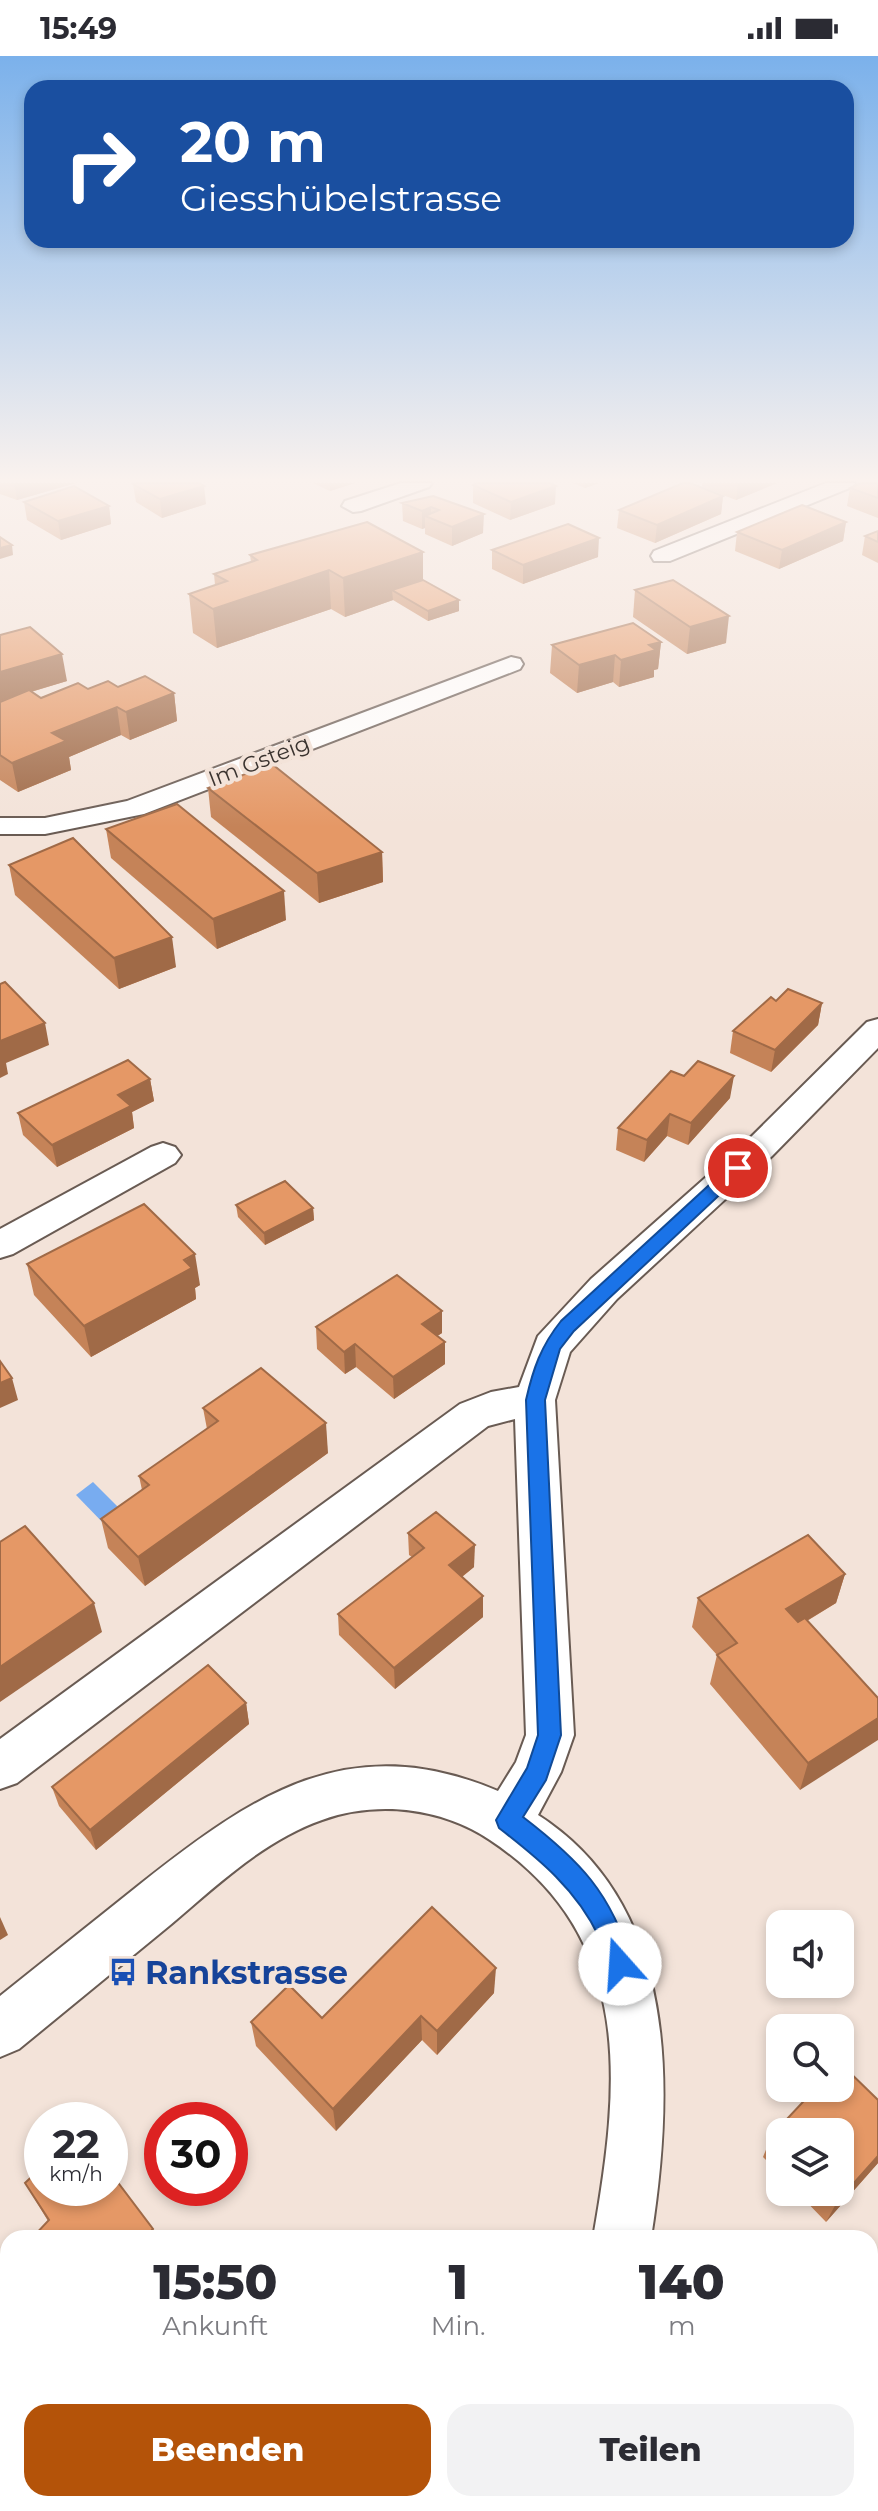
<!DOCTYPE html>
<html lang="de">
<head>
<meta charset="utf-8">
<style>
  body { margin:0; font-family:Montserrat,sans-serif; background:#f2f2f3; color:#2b2b33; height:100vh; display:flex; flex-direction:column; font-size:30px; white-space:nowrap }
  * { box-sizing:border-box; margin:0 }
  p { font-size:26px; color:#7c7c81 }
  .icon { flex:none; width:44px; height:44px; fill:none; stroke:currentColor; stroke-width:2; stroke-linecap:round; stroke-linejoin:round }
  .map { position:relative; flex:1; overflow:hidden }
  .panel { position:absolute; left:0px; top:2174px; width:878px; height:282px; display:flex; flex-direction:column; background:#fff; border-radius:24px 24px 0 0; box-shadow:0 4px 12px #0003 }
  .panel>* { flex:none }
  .guide { position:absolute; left:24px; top:24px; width:830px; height:168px; border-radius:24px; box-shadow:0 4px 12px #0003; background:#1a4fa0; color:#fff; overflow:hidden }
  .buttons { position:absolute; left:766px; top:1854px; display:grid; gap:16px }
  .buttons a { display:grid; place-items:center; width:88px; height:88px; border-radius:16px; background:#fff; box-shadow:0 4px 12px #0003; font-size:40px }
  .speed { position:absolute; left:24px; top:2046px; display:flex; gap:16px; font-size:40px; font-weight:700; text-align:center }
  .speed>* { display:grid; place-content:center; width:104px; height:104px; border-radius:50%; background:#fff; box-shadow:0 4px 12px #0003; line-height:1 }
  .speed small { font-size:20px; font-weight:400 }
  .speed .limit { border:12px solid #d22; background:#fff; color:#111 }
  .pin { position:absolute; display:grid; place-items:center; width:68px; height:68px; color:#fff; margin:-34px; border:4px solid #fff; border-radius:50%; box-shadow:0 2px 8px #0007 }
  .me { position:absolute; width:88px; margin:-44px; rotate:341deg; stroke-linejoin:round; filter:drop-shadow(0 0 6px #0008) }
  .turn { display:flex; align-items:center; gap:28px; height:168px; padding:0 24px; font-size:36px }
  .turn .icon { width:104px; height:104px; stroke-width:2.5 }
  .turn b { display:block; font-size:56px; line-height:68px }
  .eta { display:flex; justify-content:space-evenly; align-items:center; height:136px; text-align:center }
  .eta b { font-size:48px; font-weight:800; line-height:56px }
  .action { display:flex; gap:16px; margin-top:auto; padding:16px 24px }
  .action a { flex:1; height:92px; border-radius:24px; background:#b45309; color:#fff; font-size:32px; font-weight:800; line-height:92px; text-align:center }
  .action a+a { background:#f2f2f3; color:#2b2b33 }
  .status { display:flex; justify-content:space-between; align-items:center; height:56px; padding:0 40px; background:#fff; direction:ltr }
  .status svg { height:22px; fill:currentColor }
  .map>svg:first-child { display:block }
  .water { fill:#78acf0 }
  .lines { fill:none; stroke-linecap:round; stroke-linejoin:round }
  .street-casing { stroke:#695b53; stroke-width:4 }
  .street { fill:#fff; fill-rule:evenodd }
  .wall { fill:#c58358 }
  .shaded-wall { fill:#a06a47 }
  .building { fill:#e59866; stroke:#a06a47; stroke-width:2 }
  .route { fill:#1a73e8; stroke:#114b97; stroke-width:2 }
  .labels { text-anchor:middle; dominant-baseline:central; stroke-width:8; stroke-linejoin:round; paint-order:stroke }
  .far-street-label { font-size:22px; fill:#3a332f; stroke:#f3e3d9 }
  .near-transit-label { font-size:32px; font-weight:bold; fill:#164399; stroke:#f3e3d9; text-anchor:start }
</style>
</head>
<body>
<div class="status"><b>15:49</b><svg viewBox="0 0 49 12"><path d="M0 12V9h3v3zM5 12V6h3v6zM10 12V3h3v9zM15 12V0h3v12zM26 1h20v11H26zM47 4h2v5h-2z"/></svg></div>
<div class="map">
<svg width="878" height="2455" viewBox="0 0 878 2455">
  <rect width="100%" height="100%" fill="#f3e3d9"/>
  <polygon class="water" points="93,1426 129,1462 110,1474 76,1439"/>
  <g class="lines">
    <defs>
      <g id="street">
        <polygon points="401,427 432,427 429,431 361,455 353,456 342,450 345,445"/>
        <polygon points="826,427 855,427 852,431 670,505 654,505 651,500 654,495"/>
        <polygon points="511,601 520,603 523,608 520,613 144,758 45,778 0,778 0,762 45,762 127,745"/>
        <path d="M878 963V992L772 1100 617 1243 570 1296 555 1344 574 1679 561 1716 538 1759C680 1850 674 2036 651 2182H593C620 2029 636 1881 490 1784 442 1752 378 1744 322 1764 264 1784 215 1831 169 1870 119 1911 69 1952 19 1993L0 2001V1940C46 1903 93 1866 139 1829 254 1738 349 1672 498 1735L516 1706 526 1679 515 1363 488 1370 17 1727 0 1733V1683L460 1348 491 1336 519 1331 538 1280 591 1223 748 1084 867 966Z"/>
        <polygon points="163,1087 175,1091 181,1099 175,1107 13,1198 0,1202 0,1173 151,1091"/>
        <polygon points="529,2448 593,2448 592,2455 528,2455"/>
        <polygon points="674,2448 738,2448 741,2455 677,2455"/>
      </g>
    </defs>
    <use href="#street" class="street-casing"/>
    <use href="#street" class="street"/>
  </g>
  <g class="wall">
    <polygon points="0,427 76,427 17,444 0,438"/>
    <polygon points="313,427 355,427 330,435"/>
    <polygon points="573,427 599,427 585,432"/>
    <polygon points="702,427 777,427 736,444 702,431"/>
    <polygon points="878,427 878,462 847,450 850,432"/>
    <polygon points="133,428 206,448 162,462 136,446"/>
    <polygon points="473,429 555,448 510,464 473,447"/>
    <polygon points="433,440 483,477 452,490 425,478 425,472 422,473 403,465 402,447"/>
    <polygon points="723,440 721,458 655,487 617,472 619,454"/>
    <polygon points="24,446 109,450 111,468 61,484 27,464"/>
    <polygon points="846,466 843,485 779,513 735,495 737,476"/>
    <polygon points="878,475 878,507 862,499 865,480"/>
    <polygon points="492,494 598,501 523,528 492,513"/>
    <polygon points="423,496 423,524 459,544 459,555 428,565 393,544 345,561 331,553 217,592 193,577 189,538 215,529 214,518 251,506 250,499"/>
    <polygon points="635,534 726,587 687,598 633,561"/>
    <polygon points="0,579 67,625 31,636 41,642 88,633 118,631 174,637 177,665 130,684 121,679 69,701 71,714 18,736 0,724"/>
    <polygon points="661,586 658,613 654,614 654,621 619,631 613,626 577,637 550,617 552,589"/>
    <polygon points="208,732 382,796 383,826 319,847 211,761"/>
    <polygon points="106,773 286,864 217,893 111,802"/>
    <polygon points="9,809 176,911 119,933 15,839"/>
    <polygon points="776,945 822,947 818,969 771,1016 730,997 733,975"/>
    <polygon points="150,1023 154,1045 132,1056 134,1072 57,1111 23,1079 18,1057"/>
    <polygon points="730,1042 688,1089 667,1080 644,1106 616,1094 618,1072"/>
    <polygon points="236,1149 313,1152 314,1164 265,1189 238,1161"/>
    <polygon points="27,1208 200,1229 195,1232 196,1243 91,1301 34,1239"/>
    <polygon points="442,1255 442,1277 437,1280 445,1308 394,1343 356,1311 345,1318 317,1293 316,1271"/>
    <polygon points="203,1352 328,1397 145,1530 108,1492 101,1463 142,1434 139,1420 207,1373"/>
    <polygon points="408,1477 474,1511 462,1521 483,1561 395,1633 339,1579 338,1558 412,1501 409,1499"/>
    <polygon points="845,1518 836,1547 807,1565 878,1642 800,1734 710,1628 717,1599 692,1571 698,1542"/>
    <polygon points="246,1647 249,1668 96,1794 59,1750 52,1731"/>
    <polygon points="494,1937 437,1999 422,1984 336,2075 256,1990 251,1966 322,1962"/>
    <polygon points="840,2007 878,2044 878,2107 826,2166 797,2136 840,2136 840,2076 780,2076 780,2118 763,2101 772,2079 816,2032 840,2032"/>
    <polygon points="25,2127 153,2173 157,2182 32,2182 48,2165"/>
    <polygon points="763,2448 835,2448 813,2455 765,2455"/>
  </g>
  <g class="shaded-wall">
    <polygon points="14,427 76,427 17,444"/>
    <polygon points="330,427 355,427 330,435"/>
    <polygon points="585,427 599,427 585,432"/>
    <polygon points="738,427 777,427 736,444"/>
    <polygon points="204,430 206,448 162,462 160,443"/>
    <polygon points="556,430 555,448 510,464 511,446"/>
    <polygon points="723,440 721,458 655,487 657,469"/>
    <polygon points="109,450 111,468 61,484 58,465"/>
    <polygon points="431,451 431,462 425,460 425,472 422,473 422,455"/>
    <polygon points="484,458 483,477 452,490 452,471"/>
    <polygon points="846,466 843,485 779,513 782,494"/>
    <polygon points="599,482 598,501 523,528 523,509"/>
    <polygon points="12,489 13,499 0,503 0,492"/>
    <polygon points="423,496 423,534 392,534 393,544 345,561 343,522"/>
    <polygon points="329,514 331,553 217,592 213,553"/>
    <polygon points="459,544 459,555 428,565 428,555"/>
    <polygon points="729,560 726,587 687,598 690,571"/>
    <polygon points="661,586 658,613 654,614 654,621 619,631 621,604 649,589"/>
    <polygon points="62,598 67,625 0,645 0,616"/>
    <polygon points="615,599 613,626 577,637 579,609"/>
    <polygon points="174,637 177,665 130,684 126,656"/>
    <polygon points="117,651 121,679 69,701 71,714 18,736 12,707 52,677"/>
    <polygon points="382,796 383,826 319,847 317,817"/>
    <polygon points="284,835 286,864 217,893 213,863"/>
    <polygon points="172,881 176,911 119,933 114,902"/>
    <polygon points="822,947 818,969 771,1016 775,994"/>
    <polygon points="45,967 49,989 6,1007 8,1018 0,1022 0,985"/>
    <polygon points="734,1020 730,1042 688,1089 691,1067"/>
    <polygon points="150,1023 154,1045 132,1056 134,1072 57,1111 52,1089 118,1039"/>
    <polygon points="670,1058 667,1080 644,1106 647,1084"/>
    <polygon points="313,1152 314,1164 265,1189 264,1177"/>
    <polygon points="195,1198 200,1229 195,1232 196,1243 91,1301 84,1270"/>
    <polygon points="442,1255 442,1277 422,1290 422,1268"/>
    <polygon points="445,1286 445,1308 394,1343 393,1321"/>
    <polygon points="355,1288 356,1311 345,1318 344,1296"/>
    <polygon points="12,1322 18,1344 0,1352 0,1327"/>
    <polygon points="326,1367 328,1397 145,1530 138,1501"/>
    <polygon points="475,1489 474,1511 449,1531 449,1509"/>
    <polygon points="845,1518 836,1547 778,1582 786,1553"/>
    <polygon points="483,1540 483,1561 395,1633 394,1612"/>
    <polygon points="94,1547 102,1576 0,1646 0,1611"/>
    <polygon points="246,1647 249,1668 96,1794 90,1774"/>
    <polygon points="878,1662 878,1684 800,1734 808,1707"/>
    <polygon points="0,1861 8,1879 0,1884"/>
    <polygon points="496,1912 494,1937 437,1999 437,1975"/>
    <polygon points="421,1960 422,1984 336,2075 333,2053"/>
    <polygon points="878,2100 878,2107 826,2166 837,2146"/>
    <polygon points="153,2173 157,2182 144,2182"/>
    <polygon points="8,2358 8,2387 0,2396 0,2366"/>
    <polygon points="878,2396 878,2406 870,2409 870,2399"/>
    <polygon points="338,2448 352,2448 346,2455 332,2455"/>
    <polygon points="804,2448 835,2448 813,2455 781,2455"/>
  </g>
  <g class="building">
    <polygon points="137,427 199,427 204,430 160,443 133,428"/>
    <polygon points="477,427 550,427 556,430 511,446 473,429"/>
    <polygon points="683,427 690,427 723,440 657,469 619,454"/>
    <polygon points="861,427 878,427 878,442 850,432"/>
    <polygon points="74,430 109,450 58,465 24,446"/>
    <polygon points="433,440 484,458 452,471 425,460 439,454 431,451 422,455 402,447"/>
    <polygon points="802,449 846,466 782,494 737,476"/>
    <polygon points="367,466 423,496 343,522 329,514 213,553 189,538 227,525 214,518 257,504 250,499"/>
    <polygon points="568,468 599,482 523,509 492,494"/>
    <polygon points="878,475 878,486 865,480"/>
    <polygon points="0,481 12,489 0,492"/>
    <polygon points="423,524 459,544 428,555 392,534"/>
    <polygon points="673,524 729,560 690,571 635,534"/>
    <polygon points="633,567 661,586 649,589 656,594 621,604 615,599 579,609 552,589"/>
    <polygon points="30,571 62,598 0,616 0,579"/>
    <polygon points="145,620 174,637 126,656 117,651 52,677 66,685 12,707 0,699 0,646 29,634 41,642 78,627 88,633 108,625 118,631"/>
    <polygon points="272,708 382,796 317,817 208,732"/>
    <polygon points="177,748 284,835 213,863 106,773"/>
    <polygon points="73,782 172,881 114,902 9,809"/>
    <polygon points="5,926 45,967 0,985 0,928"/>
    <polygon points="788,933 822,947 775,994 733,975 771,941 776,945"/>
    <polygon points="128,1004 150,1023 118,1039 131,1050 52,1089 18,1057"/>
    <polygon points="698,1005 734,1020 691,1067 670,1058 647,1084 618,1072 671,1015 684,1020"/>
    <polygon points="285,1125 313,1152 264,1177 236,1149"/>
    <polygon points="144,1148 195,1198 184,1204 192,1212 84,1270 27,1208"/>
    <polygon points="397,1219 442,1255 422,1268 445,1286 393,1321 355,1288 344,1296 316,1271"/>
    <polygon points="0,1305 12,1322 0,1327"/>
    <polygon points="261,1312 326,1367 138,1501 101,1463 149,1429 139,1420 218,1365 203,1352"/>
    <polygon points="436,1456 475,1489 449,1509 483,1540 394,1612 338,1558 424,1492 408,1477"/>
    <polygon points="25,1470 94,1547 0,1611 0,1486"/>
    <polygon points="808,1479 845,1518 786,1553 798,1566 805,1562 878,1642 878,1662 808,1707 717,1599 737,1587 698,1542"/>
    <polygon points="208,1609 246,1647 90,1774 52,1731"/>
    <polygon points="432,1851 496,1912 437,1975 421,1960 333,2053 251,1966 289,1929 322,1962"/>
    <polygon points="840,2007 878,2044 878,2100 837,2146 827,2136 840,2136 840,2076 780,2076 780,2087 772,2079 816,2032 840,2032"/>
    <polygon points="42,2111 42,2132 110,2132 110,2116 153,2173 144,2182 32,2182 49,2164 25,2127"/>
    <polygon points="8,2206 8,2358 0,2366 0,2215"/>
    <polygon points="878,2244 878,2396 870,2399 870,2246"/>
    <polygon points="208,2448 338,2448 332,2455 202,2455"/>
    <polygon points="778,2448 804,2448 781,2455 780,2455"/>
  </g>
  <linearGradient id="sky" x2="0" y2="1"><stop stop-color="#7bb1eb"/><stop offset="0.55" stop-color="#faf2ee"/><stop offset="1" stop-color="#faf2ee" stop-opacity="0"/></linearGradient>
  <rect width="878" height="771" fill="url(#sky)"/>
  <path class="route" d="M738 1106 746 1112 744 1116 574 1275 560 1293 545 1344 561 1679 546 1724 523 1761C579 1804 612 1837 632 1908L629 1917 620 1920 611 1917C606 1905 604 1892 599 1881 577 1834 539 1803 499 1772L496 1764 527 1712 538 1679 526 1344C533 1313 541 1290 561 1265L732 1108Z"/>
  <defs>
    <symbol id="bus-bare" viewBox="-9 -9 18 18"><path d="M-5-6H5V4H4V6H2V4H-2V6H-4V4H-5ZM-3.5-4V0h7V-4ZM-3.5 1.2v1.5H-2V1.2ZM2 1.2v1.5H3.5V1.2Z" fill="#1a4fb4" stroke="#f3e3d9" stroke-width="2.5" paint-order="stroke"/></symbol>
  </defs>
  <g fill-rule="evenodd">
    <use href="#bus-bare" x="103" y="1896" width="40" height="40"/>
  </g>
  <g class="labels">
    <g class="far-street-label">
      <text transform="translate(259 705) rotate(-21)">Im Gsteig</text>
    </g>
    <g class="near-transit-label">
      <text x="145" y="1916">Rankstrasse</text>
    </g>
  </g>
</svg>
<div class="buttons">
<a><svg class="icon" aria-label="sound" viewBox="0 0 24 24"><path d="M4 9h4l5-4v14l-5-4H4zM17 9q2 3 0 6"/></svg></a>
<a><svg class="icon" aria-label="search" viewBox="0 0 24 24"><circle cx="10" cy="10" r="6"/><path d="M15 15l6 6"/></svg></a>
<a><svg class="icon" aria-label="layers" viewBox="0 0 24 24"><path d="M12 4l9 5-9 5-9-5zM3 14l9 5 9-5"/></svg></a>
</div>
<div class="speed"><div>22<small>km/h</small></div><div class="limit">30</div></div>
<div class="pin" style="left:738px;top:1112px;background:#d93025"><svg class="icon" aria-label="arrive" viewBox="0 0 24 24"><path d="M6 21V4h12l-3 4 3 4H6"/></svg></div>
<svg class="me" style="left:620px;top:1908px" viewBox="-20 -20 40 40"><circle r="19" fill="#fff"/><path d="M0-13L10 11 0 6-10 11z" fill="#1a73e8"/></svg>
<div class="guide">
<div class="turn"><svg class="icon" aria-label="right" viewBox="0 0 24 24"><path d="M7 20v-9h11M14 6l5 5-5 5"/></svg><div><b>20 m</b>Giesshübelstrasse</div></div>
</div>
<section class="panel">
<div class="eta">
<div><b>15:50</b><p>Ankunft</p></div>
<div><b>1</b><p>Min.</p></div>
<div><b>140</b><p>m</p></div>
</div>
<div class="action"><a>Beenden</a><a>Teilen</a></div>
</section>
</div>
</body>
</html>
